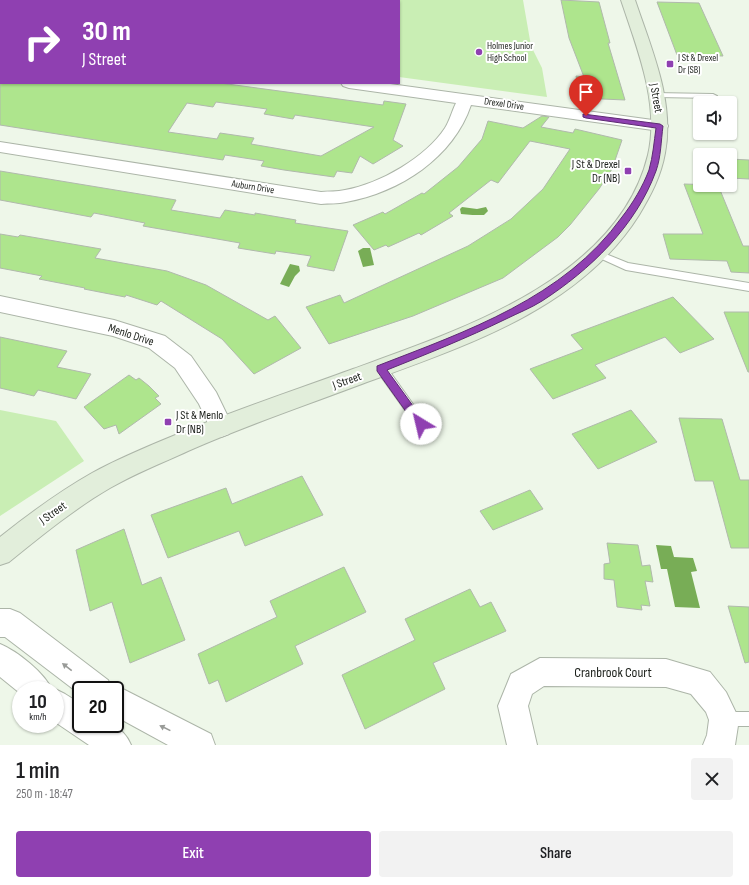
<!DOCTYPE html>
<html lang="en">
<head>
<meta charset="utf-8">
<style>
  body { margin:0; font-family:"Sofia Sans Condensed",sans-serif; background:#f2f2f2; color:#202124; height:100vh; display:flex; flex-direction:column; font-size:15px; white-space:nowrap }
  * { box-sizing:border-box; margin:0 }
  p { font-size:13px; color:#757577 }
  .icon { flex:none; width:22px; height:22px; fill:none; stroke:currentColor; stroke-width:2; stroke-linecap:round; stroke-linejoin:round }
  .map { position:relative; height:745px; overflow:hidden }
  .sheet { display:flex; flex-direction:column; background:#fff; flex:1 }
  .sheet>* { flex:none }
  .hud { position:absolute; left:0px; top:0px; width:400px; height:84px; box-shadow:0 1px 3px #0004; background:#8f40b1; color:#fff; overflow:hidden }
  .fabs { position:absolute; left:693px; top:96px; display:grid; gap:8px }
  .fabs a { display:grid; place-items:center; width:44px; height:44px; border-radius:4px; background:#fff; box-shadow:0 1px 3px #0004; font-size:20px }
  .speed { position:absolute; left:12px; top:681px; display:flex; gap:8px; font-size:20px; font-weight:700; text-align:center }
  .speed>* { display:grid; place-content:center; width:52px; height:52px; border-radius:50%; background:#fff; box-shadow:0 1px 3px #0004; line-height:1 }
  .speed small { font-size:10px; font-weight:400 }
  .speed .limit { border:2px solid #111; border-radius:6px; background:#fff; color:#111 }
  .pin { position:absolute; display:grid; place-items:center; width:34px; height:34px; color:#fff; margin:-41px -17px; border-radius:50% 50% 50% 0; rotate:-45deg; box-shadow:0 0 4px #0007 }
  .pin .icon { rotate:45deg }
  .me { position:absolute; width:44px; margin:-22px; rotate:324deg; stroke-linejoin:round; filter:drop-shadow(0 0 3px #0008) }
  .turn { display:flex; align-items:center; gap:14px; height:84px; padding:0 16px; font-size:18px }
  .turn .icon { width:52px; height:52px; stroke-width:2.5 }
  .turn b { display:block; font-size:28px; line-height:34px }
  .round { display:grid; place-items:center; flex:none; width:42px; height:42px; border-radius:4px; background:#f2f2f2 }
  .head { display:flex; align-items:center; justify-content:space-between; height:68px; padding:0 16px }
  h1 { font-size:24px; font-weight:600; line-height:30px }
  .action { display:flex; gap:8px; margin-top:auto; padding:8px 16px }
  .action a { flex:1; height:46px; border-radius:4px; background:#8f40b1; color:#fff; font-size:16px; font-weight:600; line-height:46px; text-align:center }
  .action a+a { background:#f2f2f2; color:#202124 }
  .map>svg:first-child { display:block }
  .green { fill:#c9eeb4 }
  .water { fill:#78ad56 }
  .building { fill:#aee58d; stroke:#b0b9ac; fill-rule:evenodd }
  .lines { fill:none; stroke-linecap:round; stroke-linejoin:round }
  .lane-casing { stroke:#acb5a8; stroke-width:2 }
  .street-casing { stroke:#acb5a8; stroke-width:2 }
  .secondary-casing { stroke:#acb5a8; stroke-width:2 }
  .lane { fill:#fff; fill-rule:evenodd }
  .street { fill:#fff; fill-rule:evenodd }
  .secondary { fill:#e2eedb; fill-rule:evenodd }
  .oneway { fill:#999b98 }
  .route { fill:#8f40b1; stroke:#5d2a73 }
  .poi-dot { fill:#8f40b1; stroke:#fff; stroke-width:1.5 }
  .labels { text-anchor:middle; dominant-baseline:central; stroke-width:4; stroke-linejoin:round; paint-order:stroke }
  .far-poi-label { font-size:10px; fill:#1c201b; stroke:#fff; text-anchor:start }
  .far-street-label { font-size:10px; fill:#1c201b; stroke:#fff }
  .street-label { font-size:12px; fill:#1c201b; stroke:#fff }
  .poi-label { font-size:12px; fill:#1c201b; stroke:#fff; text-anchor:end }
  .near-street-label { font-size:14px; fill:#1c201b; stroke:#fff }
</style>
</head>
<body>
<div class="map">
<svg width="749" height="745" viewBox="0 0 749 745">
  <rect width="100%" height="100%" fill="#eef7e9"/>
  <g class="green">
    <polygon points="138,0 523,0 531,46 542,68 547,97 399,77 399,1"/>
    <polygon points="0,410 56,421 84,461 0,516"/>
  </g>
  <g class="water">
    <path d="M462 207 477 209 486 207 488 211 484 215C476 215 469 215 461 214L460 209Z"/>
    <polygon points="363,248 370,248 374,265 363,267 358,251"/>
    <polygon points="290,264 299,266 300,271 295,276 289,287 280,284"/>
    <polygon points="656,545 671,546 674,557 693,558 697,571 691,572 700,608 675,607 667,569 661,569"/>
  </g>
  <g class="building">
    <polygon points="561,0 599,2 610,43 608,43 625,100 580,98 576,76 584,77 569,38"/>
    <polygon points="657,2 699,3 723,56 677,55"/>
    <path d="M0 83H220L383 105 384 101 406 104 393 140 403 146 373 164 360 156 352 173 337 171 334 177 284 170 261 166 264 161 225 155 223 160 0 125ZM216 102 267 109 264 114 293 119 295 115 374 127 321 156 251 144 254 138 220 133 217 139 168 132 187 103 213 107Z"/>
    <polygon points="542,116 549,117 541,127 573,133 575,129 622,140 612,169 599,189 570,225 558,237 503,278 413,316 329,344 306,307 340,295 344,303 468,246 511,219 543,189 570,149 530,141 498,183 491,180 449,213 453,216 421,235 419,233 388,247 386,245 374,250 353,225 383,212 385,214 422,193 424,194 458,167 482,139 488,121 523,128"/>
    <polygon points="730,159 749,160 749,179 730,178"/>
    <polygon points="0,171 176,200 171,210 220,218 225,210 255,215 255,213 296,220 295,223 348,231 334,271 307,266 311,256 276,251 275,254 238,248 240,243 143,226 145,223 94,213 91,217 0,200"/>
    <polygon points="684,184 718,185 743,246 749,246 749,273 731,272 727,261 670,259 663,234 703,234"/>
    <polygon points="0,234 18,237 20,235 101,249 95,258 167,271 206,285 268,320 275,316 301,348 254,374 222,339 161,301 157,305 126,295 125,297 84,289 85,288 39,279 42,276 0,268"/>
    <polygon points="673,297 714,339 680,353 665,337 595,365 606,378 553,399 530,369 583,349 571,335"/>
    <polygon points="724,312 749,312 749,372 748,372"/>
    <polygon points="0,337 67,351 57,367 91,374 76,399 38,390 34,396 0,388"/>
    <polygon points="129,375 136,380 139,378 149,386 159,396 155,398 161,404 119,434 116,425 104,429 84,407"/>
    <polygon points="631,410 657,442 598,469 572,434"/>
    <polygon points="679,418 722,419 740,480 749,480 749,548 731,548 713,481 695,481"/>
    <polygon points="302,476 323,515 245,546 239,531 168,558 151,515 226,488 232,504"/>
    <polygon points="530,490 543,509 493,530 480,511"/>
    <polygon points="124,529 142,585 161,577 185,640 130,663 112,602 90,611 76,550"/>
    <polygon points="607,543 638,545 642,566 650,565 653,582 645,581 650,606 641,605 642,610 617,607 614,580 604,579 604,564 610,563"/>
    <polygon points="344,567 366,612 295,646 303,664 226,702 218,680 209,684 198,654 277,617 270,601"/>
    <polygon points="470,589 480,607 491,602 506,631 433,663 445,689 365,729 342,675 415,640 405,619"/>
    <polygon points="728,606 749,607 749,662 745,663"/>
  </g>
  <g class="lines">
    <defs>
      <g id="lane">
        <polygon points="654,93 713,94 717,96 713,98 657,97 654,97"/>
        <polygon points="596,250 628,263 749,283 749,291 626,270 593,255 591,253 593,251"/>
        <polygon points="381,364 385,365 425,421 427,424 425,427 421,429 417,427 377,371 376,368 377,365"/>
        <polygon points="724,712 749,712 749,726 724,726 719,724 717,719 719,714"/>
      </g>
      <g id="street">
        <rect x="0" y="31" width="1" height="8"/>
        <path d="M341 83H383L660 121 666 122 668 126 666 130 660 131 471 105C453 158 400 192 346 202 338 204 329 203 321 204L0 152V142L321 192C329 191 337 192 345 190 380 184 426 157 445 128 450 120 452 111 456 103L349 88 343 86Z"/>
        <polygon points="0,296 114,320 165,336 191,356 216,392 233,427 229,434 221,437 213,434 199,404 175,368 149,348 113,336 0,312"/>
        <polygon points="0,609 10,609 20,613 108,680 111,687 115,685 211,734 215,745 168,745 115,716 115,690 81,690 81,695 5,637 0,637"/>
        <path d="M0 644C17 651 45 673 52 690H21V694L0 677Z"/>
        <polygon points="540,658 666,659 710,672 726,692 739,719 735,745 703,745 707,735 709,720 706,712 691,694 666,687 544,686 532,694 528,706 537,745 507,745 498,706 507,684 511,674"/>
        <path d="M55 689 65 694 81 704V724C103 724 121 721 131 745H89L55 722V690H54Z"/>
      </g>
      <path id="secondary" d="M621 0H635C651 48 675 101 665 153 661 176 651 195 639 215 580 309 465 346 367 382 307 405 246 425 188 451 162 463 134 474 110 488 74 509 41 536 9 562L0 565V537C29 514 60 491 92 473 118 459 146 447 173 436 232 411 293 391 353 369 458 331 618 279 648 155 660 104 637 48 621 0Z"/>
    </defs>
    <use href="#lane" class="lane-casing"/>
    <use href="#street" class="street-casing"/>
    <use href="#secondary" class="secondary-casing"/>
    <use href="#lane" class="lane"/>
    <use href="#street" class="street"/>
    <use href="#secondary" class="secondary"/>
  </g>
  <defs><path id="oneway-solid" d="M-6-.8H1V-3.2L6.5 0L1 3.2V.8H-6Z"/></defs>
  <g class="oneway">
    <use href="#oneway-solid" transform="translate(67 667) rotate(-142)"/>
    <use href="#oneway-solid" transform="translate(165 728) rotate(-154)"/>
  </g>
  <path class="route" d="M583 114 660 124 663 126C661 141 661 157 656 171 636 226 590 270 542 301 531 308 518 313 506 319 467 338 427 354 387 370L424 421 426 424 424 427H417L377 371V366C467 331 564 298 622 217 633 203 643 186 649 170 653 156 654 142 656 128L586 118 583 117Z"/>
  <g class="poi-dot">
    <circle cx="479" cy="52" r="4"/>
    <rect x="666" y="60" width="8" height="8" rx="2"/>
    <rect x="624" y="167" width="8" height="8" rx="2"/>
    <rect x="164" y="418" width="8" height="8" rx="2"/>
  </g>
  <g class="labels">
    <g class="far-poi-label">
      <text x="487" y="46">Holmes Junior<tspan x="487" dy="12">High School</tspan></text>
      <text x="678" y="58">J St &amp; Drexel<tspan x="678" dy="12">Dr (SB)</tspan></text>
    </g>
    <g class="far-street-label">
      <text transform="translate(504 104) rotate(8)">Drexel Drive</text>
      <text transform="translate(253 187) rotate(9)">Auburn Drive</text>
    </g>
    <g class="street-label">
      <text transform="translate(656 98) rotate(80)">J Street</text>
      <text transform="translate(131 335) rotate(18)">Menlo Drive</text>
      <text transform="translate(347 381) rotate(-20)">J Street</text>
      <text transform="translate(53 513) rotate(-35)">J Street</text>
    </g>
    <g class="poi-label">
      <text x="620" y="164">J St &amp; Drexel<tspan x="620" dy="14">Dr (NB)</tspan></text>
      <text x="176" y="415" text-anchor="start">J St &amp; Menlo<tspan x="176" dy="14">Dr (NB)</tspan></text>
    </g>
    <g class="near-street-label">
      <text x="613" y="672">Cranbrook Court</text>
    </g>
  </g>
</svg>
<div class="fabs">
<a><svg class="icon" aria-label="sound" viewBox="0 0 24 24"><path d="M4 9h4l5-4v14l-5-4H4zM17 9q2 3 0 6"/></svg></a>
<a><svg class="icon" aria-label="search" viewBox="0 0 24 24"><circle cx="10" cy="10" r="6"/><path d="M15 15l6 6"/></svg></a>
</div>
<div class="speed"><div>10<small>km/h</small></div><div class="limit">20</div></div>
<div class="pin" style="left:586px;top:116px;background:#d93025"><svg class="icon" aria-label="arrive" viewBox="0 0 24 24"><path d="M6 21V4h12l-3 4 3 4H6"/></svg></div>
<svg class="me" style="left:421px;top:424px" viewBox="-20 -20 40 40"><circle r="19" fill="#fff"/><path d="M0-13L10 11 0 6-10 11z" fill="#8f40b1"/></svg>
<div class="hud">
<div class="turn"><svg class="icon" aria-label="right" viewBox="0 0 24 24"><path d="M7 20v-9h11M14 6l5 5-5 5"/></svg><div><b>30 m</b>J Street</div></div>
</div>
</div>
<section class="sheet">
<div class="head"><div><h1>1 min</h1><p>250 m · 18:47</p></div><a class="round"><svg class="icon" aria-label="close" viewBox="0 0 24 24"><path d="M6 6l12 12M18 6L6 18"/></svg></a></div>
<div class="action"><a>Exit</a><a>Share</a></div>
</section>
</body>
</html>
